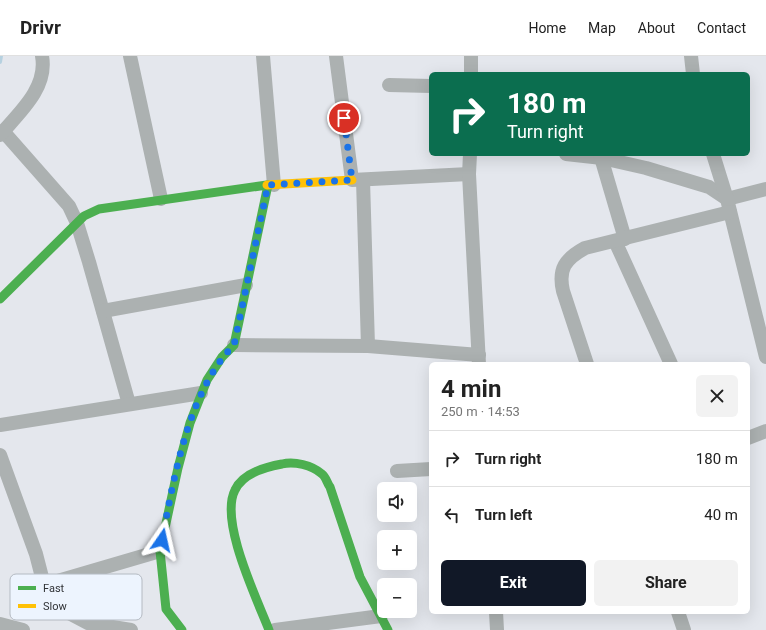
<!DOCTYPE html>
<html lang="en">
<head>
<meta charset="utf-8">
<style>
  body { margin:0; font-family:Roboto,sans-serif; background:#f2f2f2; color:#222; height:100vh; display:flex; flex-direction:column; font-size:15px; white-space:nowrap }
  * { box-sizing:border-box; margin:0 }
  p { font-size:13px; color:#767676 }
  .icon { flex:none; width:22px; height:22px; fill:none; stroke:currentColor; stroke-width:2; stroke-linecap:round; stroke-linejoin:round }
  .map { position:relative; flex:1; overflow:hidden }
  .drawer { position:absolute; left:429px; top:306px; width:321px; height:252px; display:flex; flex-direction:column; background:#fff; border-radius:6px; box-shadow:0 4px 16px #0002 }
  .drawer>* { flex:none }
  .top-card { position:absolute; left:429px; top:16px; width:321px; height:84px; border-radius:6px; box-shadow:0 4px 16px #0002; background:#0b6e4f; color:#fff; overflow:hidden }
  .tools { position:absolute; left:377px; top:426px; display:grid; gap:8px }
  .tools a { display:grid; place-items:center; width:40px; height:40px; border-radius:6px; background:#fff; box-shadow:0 4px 16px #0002; font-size:20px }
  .pin { position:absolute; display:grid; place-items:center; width:34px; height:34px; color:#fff; margin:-17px; border:2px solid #fff; border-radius:50%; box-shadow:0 1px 4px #0007 }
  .me { position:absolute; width:44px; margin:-22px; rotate:11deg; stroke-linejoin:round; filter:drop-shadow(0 0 3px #0008) }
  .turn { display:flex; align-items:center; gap:14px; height:84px; padding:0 12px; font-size:18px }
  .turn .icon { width:52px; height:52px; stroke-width:2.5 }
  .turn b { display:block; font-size:28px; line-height:34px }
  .round { display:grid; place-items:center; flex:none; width:42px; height:42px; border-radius:6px; background:#f2f2f2 }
  .head { display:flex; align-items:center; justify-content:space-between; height:68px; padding:0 12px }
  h1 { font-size:24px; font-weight:700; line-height:30px }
  .primary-button { display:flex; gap:8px; margin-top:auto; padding:8px 12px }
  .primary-button a { flex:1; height:46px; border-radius:6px; background:#111827; color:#fff; font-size:16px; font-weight:700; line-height:46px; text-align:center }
  .primary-button a+a { background:#f2f2f2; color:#222 }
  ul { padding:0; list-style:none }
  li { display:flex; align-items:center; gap:12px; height:56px; padding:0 12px; border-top:1px solid #e0e0e0 }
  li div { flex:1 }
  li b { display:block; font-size:15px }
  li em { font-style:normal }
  header { display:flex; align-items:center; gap:24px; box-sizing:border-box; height:56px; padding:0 20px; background:#fff; border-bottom:1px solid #e0e0e0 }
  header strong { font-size:19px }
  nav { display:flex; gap:22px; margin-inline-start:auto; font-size:14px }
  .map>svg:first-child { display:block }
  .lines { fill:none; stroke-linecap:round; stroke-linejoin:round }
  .stream { stroke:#b6d1e0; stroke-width:4 }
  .street { stroke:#acb1b1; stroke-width:14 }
  .fast { stroke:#4caf50; stroke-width:9 }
  .slow { stroke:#ffc107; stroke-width:9 }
  .route { stroke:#1a73e8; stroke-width:7; stroke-dasharray:0 12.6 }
  .key { fill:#edf4fe; stroke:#b4bac2; stroke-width:1 }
  .key-label { font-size:11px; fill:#303236 }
</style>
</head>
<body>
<header>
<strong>Drivr</strong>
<nav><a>Home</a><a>Map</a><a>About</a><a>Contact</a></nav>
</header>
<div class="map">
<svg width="766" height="574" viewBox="0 0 766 574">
  <rect width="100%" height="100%" fill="#e4e7ed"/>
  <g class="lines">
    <polyline class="stream" points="0,6 1,0"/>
    <g class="street">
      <polyline points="130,0 161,143"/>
      <polyline points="263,0 274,129"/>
      <polyline points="336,0 352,124 469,118"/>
      <polyline points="691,0 693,18"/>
      <polyline points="471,18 471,0"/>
      <polyline points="389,29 431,30"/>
      <polyline points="3,75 69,150 77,167 89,206 129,348"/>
      <path d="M0 79C19 57 48 32 42 0"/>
      <polyline points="470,98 469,118 479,308"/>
      <polyline points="566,98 602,102 646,112 709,131 727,143 766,133"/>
      <polyline points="600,98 625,183"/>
      <polyline points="713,98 727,143 766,301"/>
      <polyline points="363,124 368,290"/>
      <polyline points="615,185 671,308"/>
      <polyline points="103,255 246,229"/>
      <polyline points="234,289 368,290 479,299"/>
      <path d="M587 308 563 235C558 213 565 203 585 192L730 156"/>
      <polyline points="0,369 201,337"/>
      <polyline points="748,382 766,375"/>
      <polyline points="0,399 36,498 44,529 52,548 88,567 131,574"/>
      <polyline points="397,415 431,413"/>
      <polyline points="44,529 160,495"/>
      <polyline points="496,556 497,574"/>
      <polyline points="678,556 684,574"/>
      <polyline points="0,568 23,574"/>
      <polyline points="275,574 381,560"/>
    </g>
    <g class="fast">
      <polyline points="0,243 84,160 99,153 267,129"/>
      <polyline points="182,574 166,553 160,495 178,412 190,367 207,324 222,301 234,289 268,129"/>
      <path d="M269 574C257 543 219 465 235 434 243 417 265 411 282 408 294 405 312 409 322 418 326 421 327 427 330 431L360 521 388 574"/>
    </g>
    <polyline class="slow" points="267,129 352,124"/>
  </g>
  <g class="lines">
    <path class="route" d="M162 484C174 422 188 335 234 289L268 129 352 124 344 62"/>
  </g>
  <rect x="10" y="518" width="132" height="46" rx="6" class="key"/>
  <rect x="18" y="530" width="18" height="4" fill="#4caf50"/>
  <rect x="18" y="548" width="18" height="4" fill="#ffc107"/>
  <g class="key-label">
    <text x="43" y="536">Fast</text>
    <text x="43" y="554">Slow</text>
  </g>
</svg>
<div class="tools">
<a><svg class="icon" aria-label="sound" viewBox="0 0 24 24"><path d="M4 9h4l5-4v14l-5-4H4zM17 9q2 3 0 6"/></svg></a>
<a>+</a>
<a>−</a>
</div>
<div class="pin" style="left:344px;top:62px;background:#d93025"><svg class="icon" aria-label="arrive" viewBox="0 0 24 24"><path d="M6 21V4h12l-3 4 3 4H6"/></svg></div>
<svg class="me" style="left:162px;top:484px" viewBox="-20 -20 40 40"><path d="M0-17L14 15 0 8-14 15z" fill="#1a73e8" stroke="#fff" stroke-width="4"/></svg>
<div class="top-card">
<div class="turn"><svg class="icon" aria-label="right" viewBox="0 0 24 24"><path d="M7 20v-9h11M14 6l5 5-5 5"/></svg><div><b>180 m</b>Turn right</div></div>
</div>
<section class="drawer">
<div class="head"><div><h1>4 min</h1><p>250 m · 14:53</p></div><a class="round"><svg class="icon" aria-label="close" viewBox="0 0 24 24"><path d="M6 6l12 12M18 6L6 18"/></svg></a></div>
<ul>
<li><svg class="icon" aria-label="right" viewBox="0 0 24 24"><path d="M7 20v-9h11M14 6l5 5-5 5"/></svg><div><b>Turn right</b></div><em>180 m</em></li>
<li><svg class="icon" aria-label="left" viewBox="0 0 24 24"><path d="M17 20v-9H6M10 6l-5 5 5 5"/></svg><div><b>Turn left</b></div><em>40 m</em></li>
</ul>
<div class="primary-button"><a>Exit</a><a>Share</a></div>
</section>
</div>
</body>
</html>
